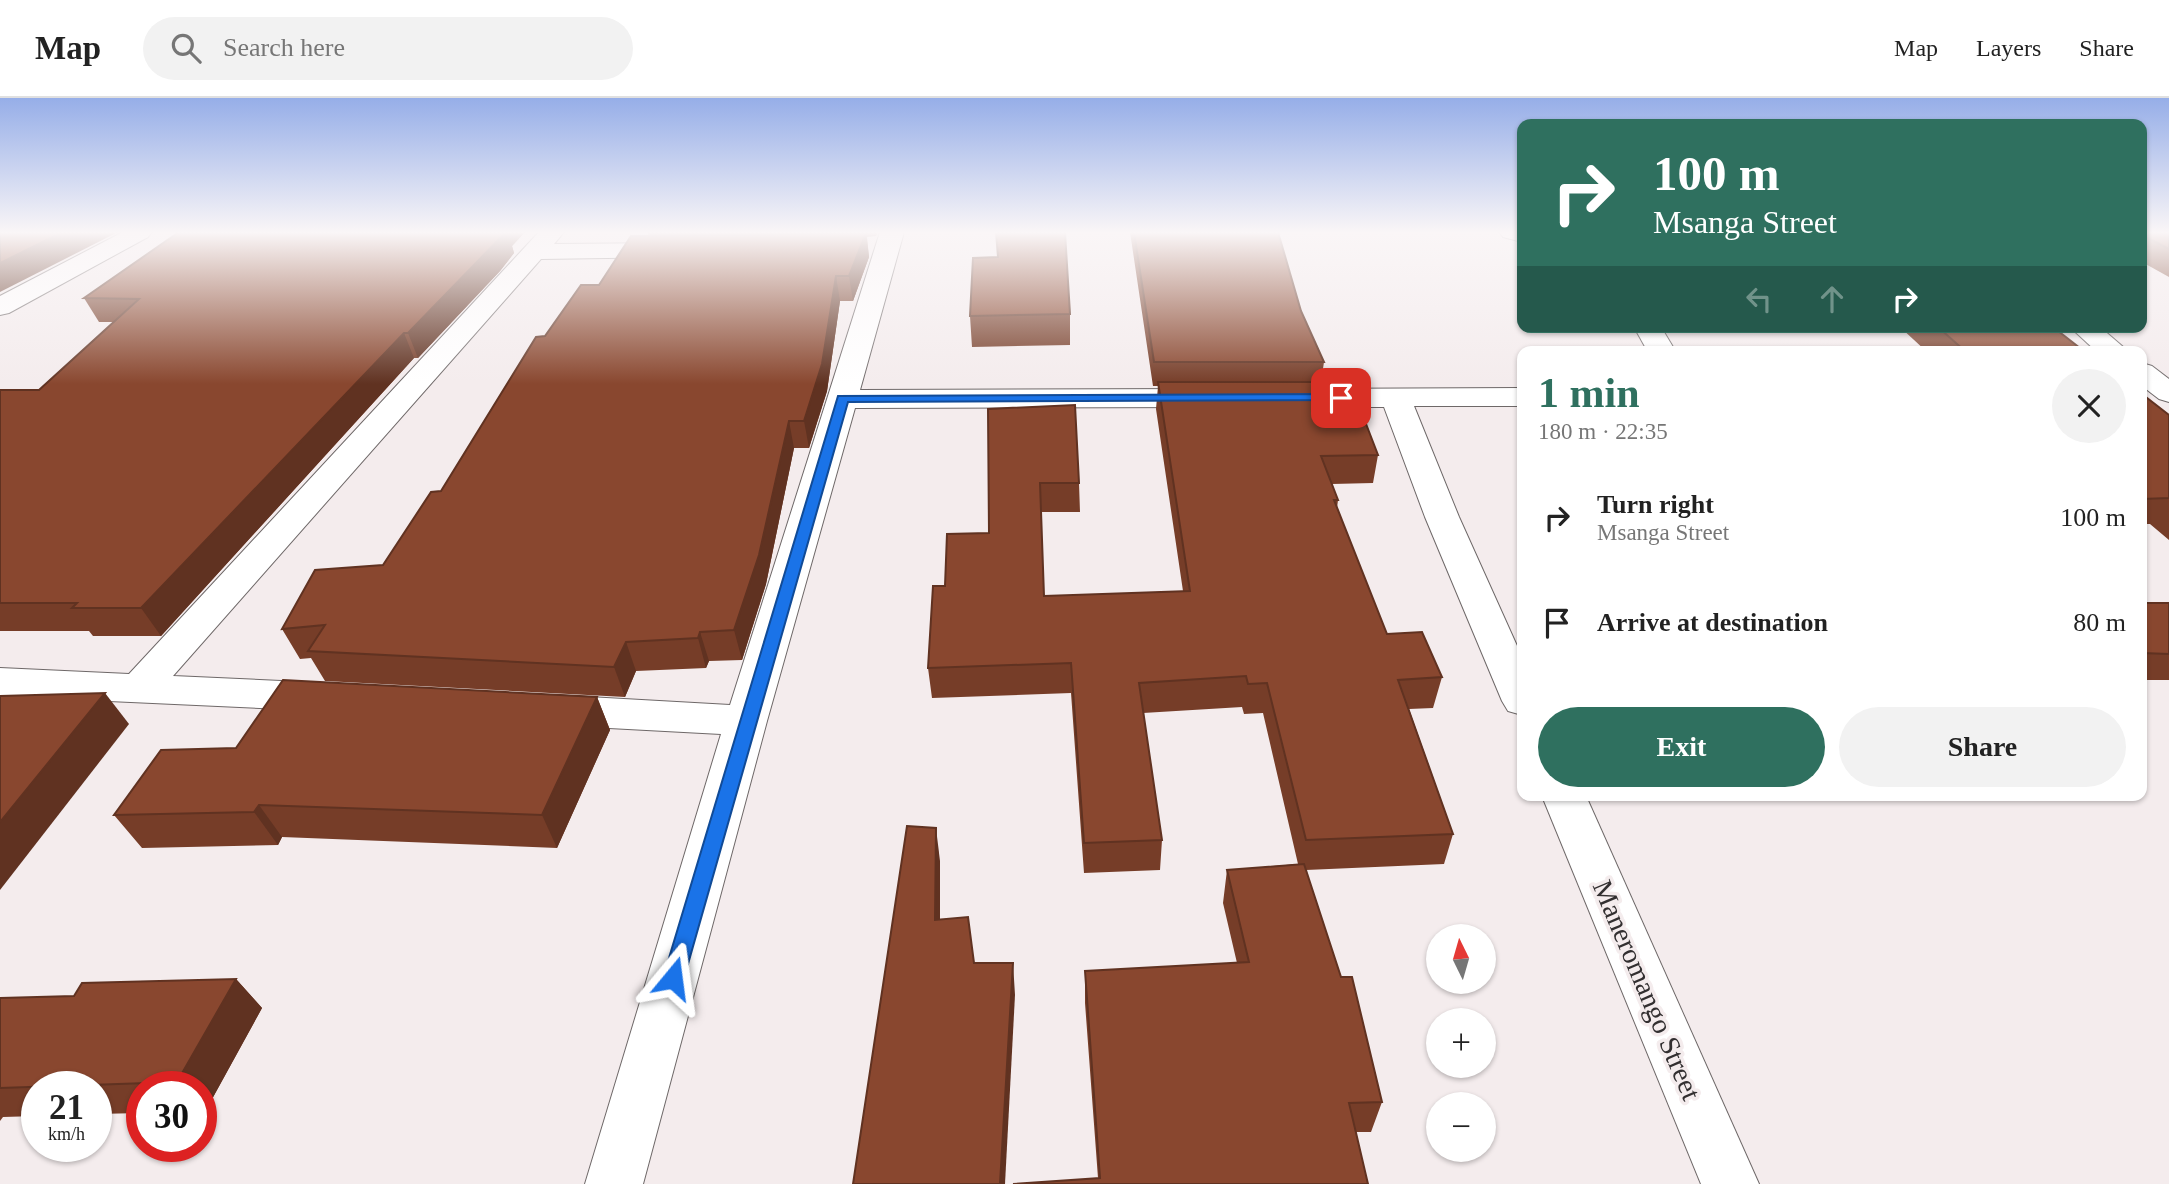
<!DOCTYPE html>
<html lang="en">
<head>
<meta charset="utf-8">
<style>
  body { margin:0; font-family:"Times New Roman",serif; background:#f2f2f2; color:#222; height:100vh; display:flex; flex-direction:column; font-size:26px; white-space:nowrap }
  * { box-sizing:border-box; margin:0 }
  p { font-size:23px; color:#767676 }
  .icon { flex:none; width:38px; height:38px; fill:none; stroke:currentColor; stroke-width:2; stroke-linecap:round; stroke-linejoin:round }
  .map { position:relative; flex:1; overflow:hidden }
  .panel { position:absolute; left:1517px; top:248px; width:630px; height:455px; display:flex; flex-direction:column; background:#fff; border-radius:14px; box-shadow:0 2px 5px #0004 }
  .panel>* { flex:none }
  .top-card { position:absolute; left:1517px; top:21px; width:630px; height:214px; border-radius:14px; box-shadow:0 2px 5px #0004; background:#2f705f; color:#fff; overflow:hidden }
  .needle { width:46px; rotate:355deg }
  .tools { position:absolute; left:1426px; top:826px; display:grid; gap:14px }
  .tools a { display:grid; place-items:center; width:70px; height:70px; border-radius:50%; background:#fff; box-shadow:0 2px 5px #0004; font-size:35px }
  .speed { position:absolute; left:21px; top:973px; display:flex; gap:14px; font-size:35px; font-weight:700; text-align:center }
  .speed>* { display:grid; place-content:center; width:91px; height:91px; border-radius:50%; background:#fff; box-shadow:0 2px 5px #0004; line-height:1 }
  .speed small { font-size:18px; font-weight:400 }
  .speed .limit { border:10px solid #d22; background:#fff; color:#111 }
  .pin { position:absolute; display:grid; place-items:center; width:60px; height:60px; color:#fff; margin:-30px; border-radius:14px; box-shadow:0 4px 10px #0006 }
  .me { position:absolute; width:77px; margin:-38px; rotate:16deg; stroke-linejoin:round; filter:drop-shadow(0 0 5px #0008) }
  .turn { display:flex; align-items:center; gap:24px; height:147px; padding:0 21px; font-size:32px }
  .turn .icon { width:91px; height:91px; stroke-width:2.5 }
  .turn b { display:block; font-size:49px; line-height:60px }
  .lanes { display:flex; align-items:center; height:66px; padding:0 21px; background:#0003; justify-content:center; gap:35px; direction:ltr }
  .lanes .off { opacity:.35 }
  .round { display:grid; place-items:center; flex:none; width:74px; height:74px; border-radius:37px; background:#f2f2f2 }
  .head { display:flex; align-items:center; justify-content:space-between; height:119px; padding:0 21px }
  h1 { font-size:42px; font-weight:800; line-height:52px; color:#2f705f }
  .action { display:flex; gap:14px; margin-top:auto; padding:14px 21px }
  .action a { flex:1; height:80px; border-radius:42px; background:#2f705f; color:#fff; font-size:28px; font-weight:800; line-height:80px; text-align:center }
  .action a+a { background:#f2f2f2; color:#222 }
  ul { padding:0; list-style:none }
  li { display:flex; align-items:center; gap:21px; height:105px; padding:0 21px }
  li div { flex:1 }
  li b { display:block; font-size:26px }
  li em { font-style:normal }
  header { display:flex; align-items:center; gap:42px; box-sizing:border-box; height:98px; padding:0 35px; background:#fff; border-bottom:2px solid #e0e0e0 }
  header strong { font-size:33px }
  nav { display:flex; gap:38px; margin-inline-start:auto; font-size:24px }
  .search { width:490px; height:63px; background:#f2f2f2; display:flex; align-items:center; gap:18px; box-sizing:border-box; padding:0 24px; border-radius:38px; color:#767676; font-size:26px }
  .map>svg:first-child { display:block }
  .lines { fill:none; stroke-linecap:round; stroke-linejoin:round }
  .minor-casing { stroke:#6e6868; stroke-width:2 }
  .minor { fill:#fff; fill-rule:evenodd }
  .wall { fill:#763d28 }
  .shaded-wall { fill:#603221 }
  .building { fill:#89472f; stroke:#603221; stroke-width:2 }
  .route { fill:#1a73e8; stroke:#114b97; stroke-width:2 }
  .labels { text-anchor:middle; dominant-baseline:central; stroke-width:7; stroke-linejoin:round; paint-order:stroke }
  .near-street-label { font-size:28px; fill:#322f30; stroke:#f4eced }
</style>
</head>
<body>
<header>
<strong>Map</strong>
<div class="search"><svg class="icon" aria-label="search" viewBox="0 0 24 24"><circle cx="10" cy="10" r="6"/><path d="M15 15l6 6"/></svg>Search here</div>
<nav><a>Map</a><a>Layers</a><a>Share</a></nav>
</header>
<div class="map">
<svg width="2169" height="1086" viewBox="0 0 2169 1086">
  <rect width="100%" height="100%" fill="#f4eced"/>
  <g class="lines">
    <defs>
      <g id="minor">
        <polygon points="123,134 152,134 148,139 9,215 0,217 0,198"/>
        <polygon points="539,134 564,134 554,146 672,145 681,147 684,152 681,157 672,159 541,161 173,578 325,585 339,589 345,599 339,609 325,613 0,598 0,570 129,576"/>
        <polygon points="880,134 904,134 860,292 1209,291 1220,294 1224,300 1220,306 1209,309 855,310 767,623 643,1086 585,1086 721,636 553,627 539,622 533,612 539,602 553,597 730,607"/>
        <polygon points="1499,134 1522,134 1522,144 1503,139"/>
        <polygon points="1634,229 1661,229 1676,254 1648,254"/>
        <polygon points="2070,229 2100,229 2129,254 2097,254"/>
        <polygon points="2142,265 2152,268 2169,281 2169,304 2159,301 2142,288"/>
        <polygon points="1522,290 1522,308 1414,308 1459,419 1522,559 1522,617 1508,613 1502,603 1425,419 1384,309 1290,309 1279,306 1275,300 1279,294 1290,291"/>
        <polygon points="1542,698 1586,698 1759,1086 1701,1086"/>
      </g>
    </defs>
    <use href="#minor" class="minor-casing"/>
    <use href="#minor" class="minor"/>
  </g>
  <g class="wall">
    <polygon points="179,134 525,134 512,148 514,155 500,173 418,260 414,260 161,538 93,538 89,533 0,533 0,292 39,292 113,224 99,224 84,200"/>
    <polygon points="647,134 878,134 876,138 867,139 869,159 853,203 840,203 827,293 809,350 794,350 766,486 742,562 709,563 706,570 636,573 625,599 325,583 311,560 300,561 282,531 383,467 441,393 545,238 649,138"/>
    <polygon points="996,134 1070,216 1070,247 972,249 970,218 998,159"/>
    <polygon points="1130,134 1278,134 1301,213 1324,264 1321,284 1342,300 1378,357 1373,385 1332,386 1338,402 1337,410 1387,536 1442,579 1433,610 1409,611 1453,736 1444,766 1306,772 1382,1004 1371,1034 1356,1034 1098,1080 1085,905 1085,873 1237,865 1223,805 1227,772 1298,766 1263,615 1244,616 1242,609 1143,615 1162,742 1160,772 1084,775 1071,595 932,600 928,570 945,488 989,435 988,311 1079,385 1080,414 1041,414 1044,498 1183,493 1156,311 1158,288 1153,288"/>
    <polygon points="2142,134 2169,134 2169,179 2142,164"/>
    <polygon points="1900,229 2055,229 2054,231 2085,254 1927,254"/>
    <polygon points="2142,296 2169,317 2169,442 2150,426 2142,426"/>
    <rect x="2142" y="505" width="27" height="77"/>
    <polygon points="597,599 610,632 557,750 282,739 278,747 142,750 114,717 236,650"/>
    <polygon points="236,881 262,910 206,1012 201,1013 201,989 142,989 142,1015 96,1016 96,989 37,989 37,1018 3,1019 0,1023 0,900 74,898"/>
  </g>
  <g class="shaded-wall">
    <polygon points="63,134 118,134 0,194 0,165"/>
    <polygon points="499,134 525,134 512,148 514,155 500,173 418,260 408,235"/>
    <polygon points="866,135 869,159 853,203 849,178"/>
    <polygon points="836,178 840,203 827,293 809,350 804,323"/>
    <polygon points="404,235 414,260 161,538 141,510"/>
    <polygon points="789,323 794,350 766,486 742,562 734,532"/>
    <polygon points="700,534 709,563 706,570 698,540"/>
    <polygon points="626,544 636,573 625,599 614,569"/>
    <polygon points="105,595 129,626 0,792 0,724"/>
    <polygon points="597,599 610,632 557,750 542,717"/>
    <polygon points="259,707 282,739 278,747 254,714"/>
    <polygon points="936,730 940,763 940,854 935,822"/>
    <polygon points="1013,865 1015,897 1005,1086 1000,1086"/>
    <polygon points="236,881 262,910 206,1012 201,1008 201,989 182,989 177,984"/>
  </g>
  <g class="building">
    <polygon points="0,134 63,134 0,165"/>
    <polygon points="179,134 506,134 408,235 404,235 141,510 72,510 77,505 0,505 0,292 39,292 139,201 84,200"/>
    <polygon points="996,134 1065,134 1070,216 970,218 973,160 998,159"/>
    <polygon points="1134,134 1278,134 1301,213 1324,264 1154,264"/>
    <polygon points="2142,134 2169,134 2169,151 2142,137"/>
    <polygon points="866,135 849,178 836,178 822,266 804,323 789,323 759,457 734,532 700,534 698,540 626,544 614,569 308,553 325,527 282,531 315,472 383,467 431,394 441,393 536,239 545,238 581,187 599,187 631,138"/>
    <polygon points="1938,229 2053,229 2085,254 1966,254"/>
    <polygon points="1158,284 1335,284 1342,300 1356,300 1378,357 1321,358 1338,402 1334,402 1387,536 1422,534 1442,579 1398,582 1453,736 1306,742 1267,585 1248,586 1246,578 1139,585 1162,742 1084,745 1071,565 928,570 933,488 945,488 947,436 989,435 988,311 1075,307 1079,385 1040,385 1044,498 1190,493"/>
    <polygon points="2142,296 2169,317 2169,400 2142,401"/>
    <polygon points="2142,505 2169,505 2169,556 2142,555"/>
    <polygon points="283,582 597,599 542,717 259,707 254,714 114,717 161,652 236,650"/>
    <polygon points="105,595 0,724 0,598"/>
    <polygon points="907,728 936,730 935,822 968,819 974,865 1013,865 1000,1086 853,1086"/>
    <polygon points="1304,766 1341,879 1352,879 1382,1004 1349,1005 1368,1086 1013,1086 1100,1080 1085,873 1249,864 1227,772"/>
    <polygon points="236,881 177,984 0,990 0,900 74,898 82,885"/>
  </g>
  <linearGradient id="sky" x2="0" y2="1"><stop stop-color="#96aee8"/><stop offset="0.47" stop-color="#faf6f7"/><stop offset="1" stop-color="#faf6f7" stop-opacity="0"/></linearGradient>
  <rect width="2169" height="286" fill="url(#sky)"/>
  <polygon class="route" points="1341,296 1347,300 1345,302 848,304 684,880 680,887 673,889 666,887 663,880 838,298"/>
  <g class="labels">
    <g class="near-street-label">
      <text transform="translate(1647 892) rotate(67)">Maneromango Street</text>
    </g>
  </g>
</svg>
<div class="tools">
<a><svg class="needle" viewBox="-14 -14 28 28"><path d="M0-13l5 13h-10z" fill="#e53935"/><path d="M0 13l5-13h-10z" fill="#767676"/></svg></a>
<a>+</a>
<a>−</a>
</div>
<div class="speed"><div>21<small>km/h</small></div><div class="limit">30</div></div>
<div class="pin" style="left:1341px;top:300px;background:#d93025"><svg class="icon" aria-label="arrive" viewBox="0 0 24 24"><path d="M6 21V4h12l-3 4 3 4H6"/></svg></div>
<svg class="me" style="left:673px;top:880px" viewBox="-20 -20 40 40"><path d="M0-17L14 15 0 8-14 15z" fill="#1a73e8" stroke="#fff" stroke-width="4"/></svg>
<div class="top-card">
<div class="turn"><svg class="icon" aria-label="right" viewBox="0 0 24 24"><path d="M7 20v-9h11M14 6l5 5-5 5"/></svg><div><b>100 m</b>Msanga Street</div></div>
<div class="lanes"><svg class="icon off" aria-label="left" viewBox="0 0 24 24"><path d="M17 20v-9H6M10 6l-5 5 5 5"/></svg><svg class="icon off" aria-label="ahead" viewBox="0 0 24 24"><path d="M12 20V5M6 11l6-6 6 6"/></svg><svg class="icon" aria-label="right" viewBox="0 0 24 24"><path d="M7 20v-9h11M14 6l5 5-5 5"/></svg></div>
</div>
<section class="panel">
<div class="head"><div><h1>1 min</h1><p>180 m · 22:35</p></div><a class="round"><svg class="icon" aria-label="close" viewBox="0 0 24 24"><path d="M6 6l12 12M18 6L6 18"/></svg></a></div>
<ul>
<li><svg class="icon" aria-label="right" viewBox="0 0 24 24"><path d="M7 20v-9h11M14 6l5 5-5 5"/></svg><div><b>Turn right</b><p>Msanga Street</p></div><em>100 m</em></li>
<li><svg class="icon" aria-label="arrive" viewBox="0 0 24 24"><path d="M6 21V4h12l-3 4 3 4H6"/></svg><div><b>Arrive at destination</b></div><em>80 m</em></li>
</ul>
<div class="action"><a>Exit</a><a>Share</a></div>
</section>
</div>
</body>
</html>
